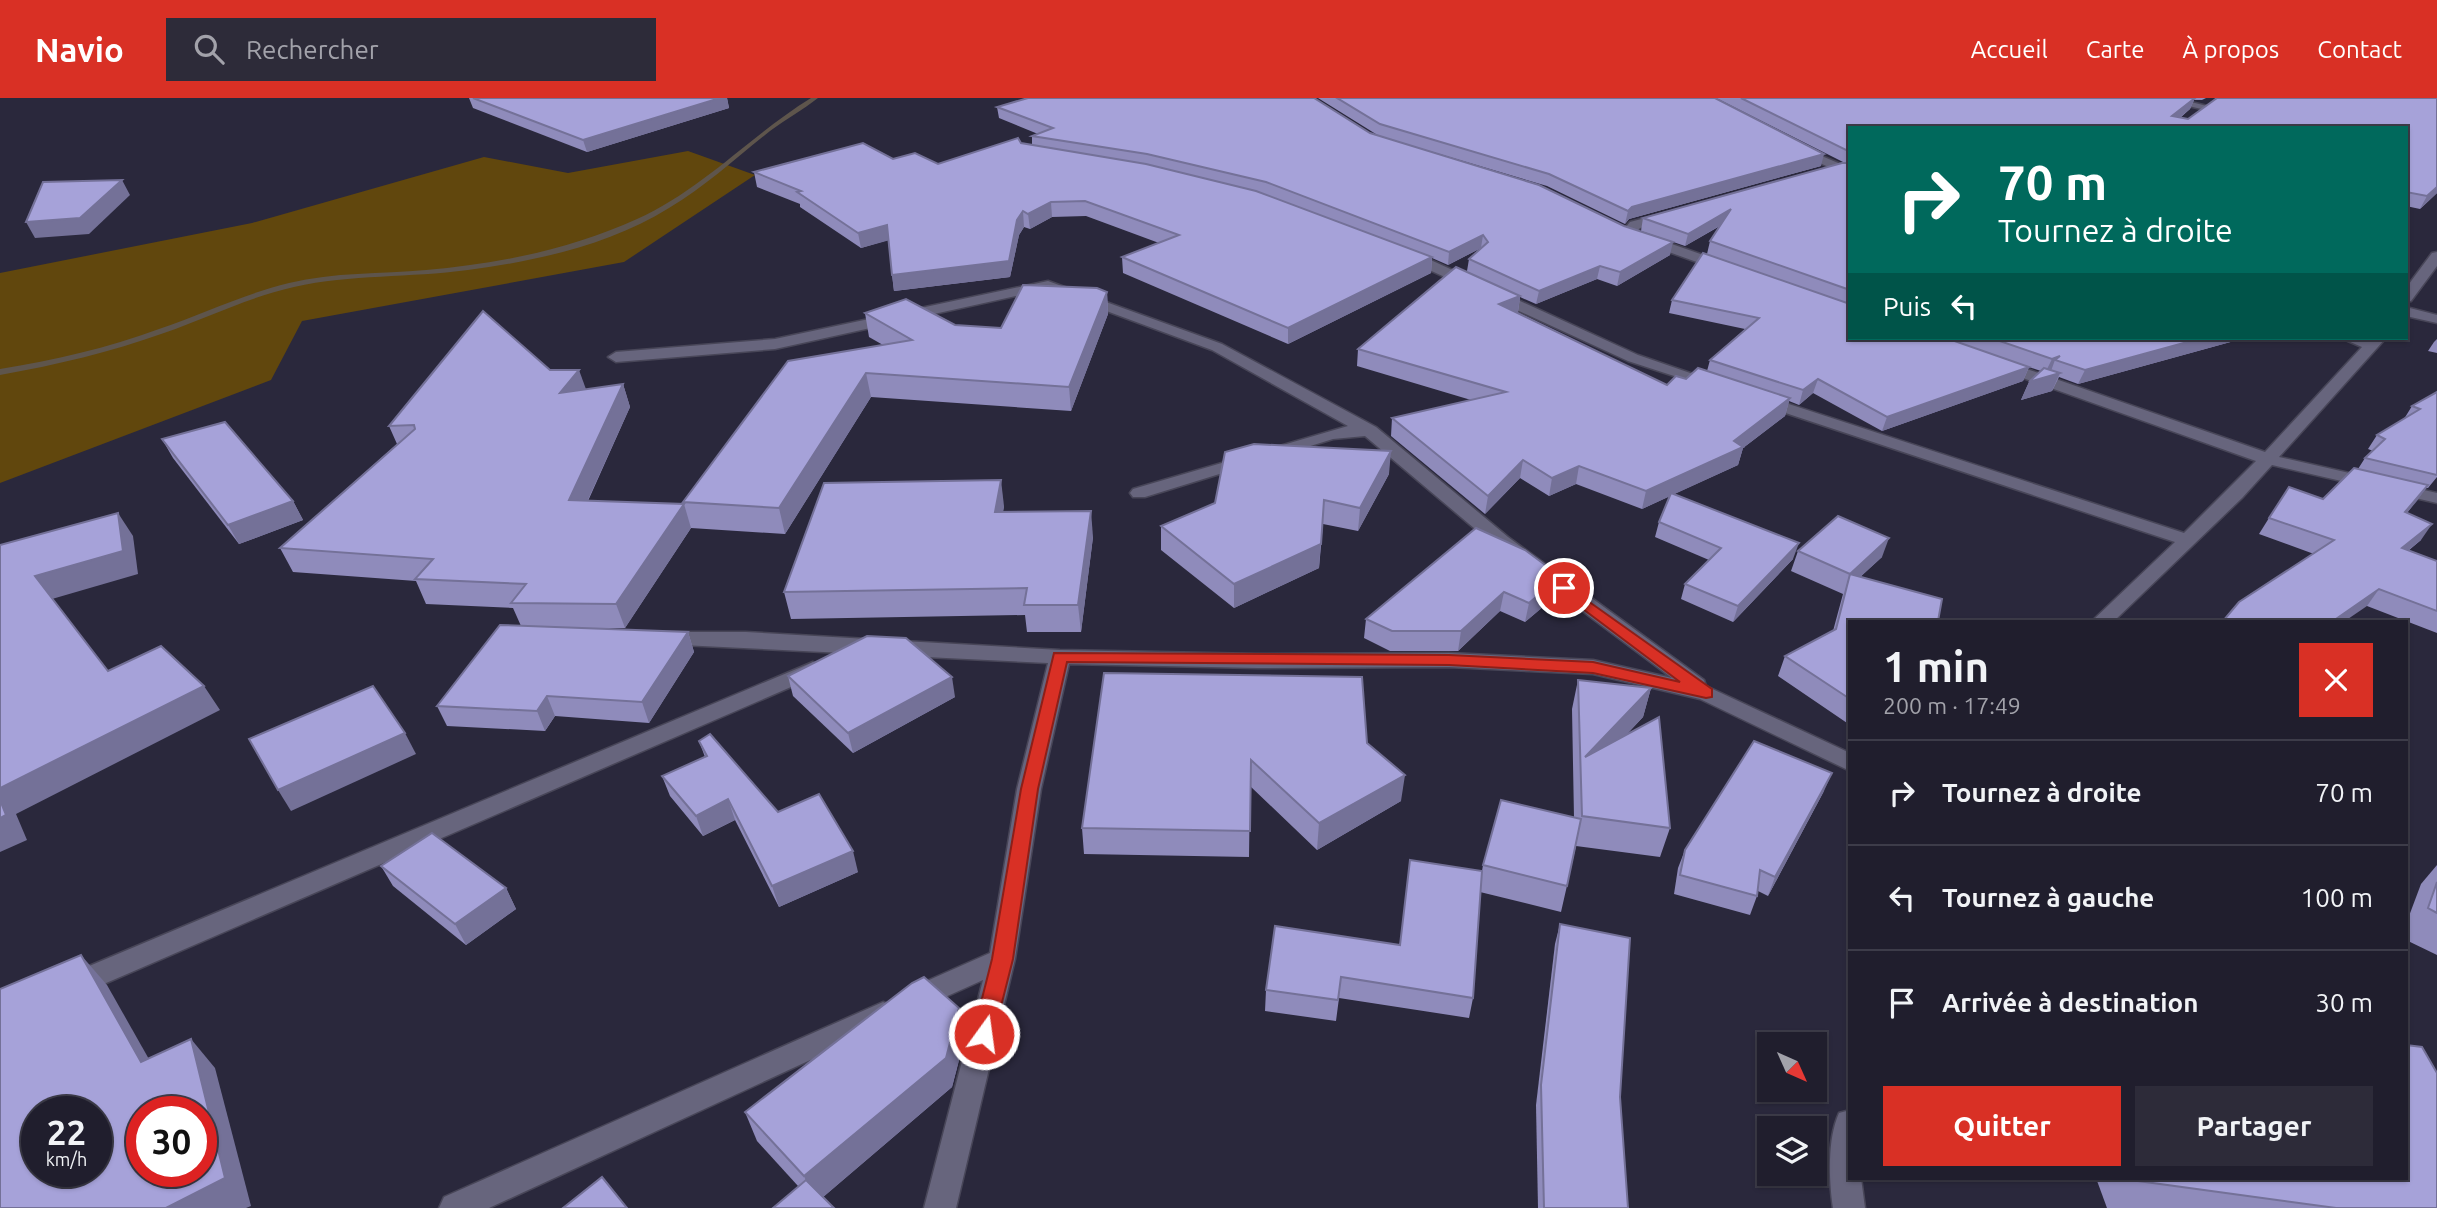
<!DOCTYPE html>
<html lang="fr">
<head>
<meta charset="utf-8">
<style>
  body { margin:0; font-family:Ubuntu,sans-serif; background:#2d2b39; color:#f1f3f6; height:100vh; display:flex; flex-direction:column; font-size:26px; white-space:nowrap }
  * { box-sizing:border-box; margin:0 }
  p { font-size:23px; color:#a2a2aa }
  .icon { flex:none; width:38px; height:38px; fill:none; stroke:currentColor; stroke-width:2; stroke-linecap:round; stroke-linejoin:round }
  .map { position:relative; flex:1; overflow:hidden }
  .side { position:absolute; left:1848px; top:522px; width:560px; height:560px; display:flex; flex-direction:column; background:#201e2d; border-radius:0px; box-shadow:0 2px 5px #0004,0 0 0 2px #3d3c49 }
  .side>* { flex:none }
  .top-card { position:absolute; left:1848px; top:28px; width:560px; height:214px; border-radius:0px; box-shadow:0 2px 5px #0004,0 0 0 2px #3d3c49; background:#00695c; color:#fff; overflow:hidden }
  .needle { width:46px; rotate:135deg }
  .buttons { position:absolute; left:1757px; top:934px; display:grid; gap:14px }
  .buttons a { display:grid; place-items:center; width:70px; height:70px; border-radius:0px; background:#201e2d; box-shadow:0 2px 5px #0004,0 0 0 2px #3d3c49; font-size:35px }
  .speed { position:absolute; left:21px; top:998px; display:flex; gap:14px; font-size:35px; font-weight:700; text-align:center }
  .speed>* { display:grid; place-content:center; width:91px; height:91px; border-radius:50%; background:#201e2d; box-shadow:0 2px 5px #0004,0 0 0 2px #3d3c49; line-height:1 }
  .speed small { font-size:18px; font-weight:400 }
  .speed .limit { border:10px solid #d22; background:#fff; color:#111 }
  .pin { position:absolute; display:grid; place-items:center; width:60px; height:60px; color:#fff; margin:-30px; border:4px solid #fff; border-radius:50%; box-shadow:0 2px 7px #0007 }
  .me { position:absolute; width:77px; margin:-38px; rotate:14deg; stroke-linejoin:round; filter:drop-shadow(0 0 5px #0008) }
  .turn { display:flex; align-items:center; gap:24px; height:147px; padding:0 35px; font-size:32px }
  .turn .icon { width:91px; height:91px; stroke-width:2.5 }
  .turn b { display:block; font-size:49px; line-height:60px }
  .then { display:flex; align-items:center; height:66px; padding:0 35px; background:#0003; gap:14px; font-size:26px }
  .round { display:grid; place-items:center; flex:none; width:74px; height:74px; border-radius:0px; background:#2d2b39 }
  .headline { display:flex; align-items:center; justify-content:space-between; height:119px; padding:0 35px }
  h1 { font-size:42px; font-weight:700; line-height:52px }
  .action { display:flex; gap:14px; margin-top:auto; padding:14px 35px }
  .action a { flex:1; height:80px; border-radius:0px; background:#d93025; color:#fff; font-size:28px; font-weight:700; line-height:80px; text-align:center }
  .action a+a { background:#2d2b39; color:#f1f3f6 }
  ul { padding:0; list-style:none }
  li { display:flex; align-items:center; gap:21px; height:105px; padding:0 35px; border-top:2px solid #3d3c49 }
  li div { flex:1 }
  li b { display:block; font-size:26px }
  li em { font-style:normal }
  header { display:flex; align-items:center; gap:42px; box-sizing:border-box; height:98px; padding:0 35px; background:#d93025; color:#fff }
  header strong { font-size:33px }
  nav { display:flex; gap:38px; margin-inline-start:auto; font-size:24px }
  .search { width:490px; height:63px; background:#2d2b39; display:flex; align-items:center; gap:18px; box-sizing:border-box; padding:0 24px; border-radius:0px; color:#a2a2aa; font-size:26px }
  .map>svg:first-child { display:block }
  .green { fill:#61470d }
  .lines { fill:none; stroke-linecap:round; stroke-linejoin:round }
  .stream { fill:#5e554c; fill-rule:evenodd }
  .minor-casing { stroke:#484658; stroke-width:3 }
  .minor { fill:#67657d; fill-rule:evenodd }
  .wall { fill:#8f8bbb }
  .shaded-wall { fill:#747198 }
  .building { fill:#a6a2d9; stroke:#747198; stroke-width:2; fill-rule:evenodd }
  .route { fill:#d93025; stroke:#8d1f18; stroke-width:2 }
</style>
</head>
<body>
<header>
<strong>Navio</strong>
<div class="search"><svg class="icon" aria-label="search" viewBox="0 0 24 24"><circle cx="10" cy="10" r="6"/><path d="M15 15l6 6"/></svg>Rechercher</div>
<nav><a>Accueil</a><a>Carte</a><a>À propos</a><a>Contact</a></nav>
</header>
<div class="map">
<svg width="2437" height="1110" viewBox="0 0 2437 1110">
  <rect width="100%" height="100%" fill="#2a283c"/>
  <polygon class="green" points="688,53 755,77 624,164 302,223 271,282 0,385 0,175 252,125 484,59 568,75"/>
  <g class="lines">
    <path class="stream" d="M811 0H818C803 12 786 21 770 33 737 59 706 88 669 110 610 147 536 163 468 172 410 180 351 176 294 189 249 199 207 220 164 235 111 254 56 267 0 277V271C54 262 108 250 159 231 203 216 244 196 289 185 334 174 381 176 426 172 498 166 571 151 637 121 702 92 751 37 811 0Z"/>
    <defs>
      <g id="minor">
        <polygon points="2153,0 2175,0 2211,9 2206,12"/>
        <polygon points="1798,48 1850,70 1850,79 1794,53 1792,51"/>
        <polygon points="1668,114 1674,118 1673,121 1640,130 1633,138 1621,135 1630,124"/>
        <polygon points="1646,137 1729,166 1731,169 1719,172 1641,144 1639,141"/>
        <polygon points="1401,153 1411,153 1638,257 1722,286 1714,291 1628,263 1401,159"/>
        <polygon points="2437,154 2437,168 2411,203 2406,204 2406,190 2432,155"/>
        <polygon points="1048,183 1222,246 1376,329 1508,439 1704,582 1706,588 1850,655 1850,673 1700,601 1593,576 1449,569 1257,570 1069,566 1041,691 1015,861 956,1110 924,1110 983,882 912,914 902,910 898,902 902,894 990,855 1017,691 1048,565 661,546 654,544 651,539 654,534 746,534 1060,552 1257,556 1449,555 1593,562 1672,580 1494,447 1365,338 1333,341 1145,399 1133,399 1130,395 1133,391 1348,328 1212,252 1047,191 775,251 616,264 608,259 616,254 775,241"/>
        <polygon points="2406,209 2437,217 2437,225 2406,218"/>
        <polygon points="2341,240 2386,240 2279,359 2437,395 2437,405 2272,367 2242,400 2114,523 2092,523 2175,444 1755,305 1753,302 1755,299 1767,299 2184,435 2256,363 1995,270 1995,264 2007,264 2265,354 2362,249"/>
        <polygon points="813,564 824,571 821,576 83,895 73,898 63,895 59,887 63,879"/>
        <polygon points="883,904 893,908 897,916 893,924 489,1110 439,1110 444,1099"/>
        <path d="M1850 1012V1080H1861L1865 1110H1833C1829 1082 1827 1042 1839 1015Z"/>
      </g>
    </defs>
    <use href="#minor" class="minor-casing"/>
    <use href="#minor" class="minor"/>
  </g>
  <g class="wall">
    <polygon points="469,0 727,0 729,10 587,54 473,10"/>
    <polygon points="1318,0 1715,0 1821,68 1629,121 1625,126 1547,88 1379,38"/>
    <polygon points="1716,0 2206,0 2202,2 2194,2 2190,11 2180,20 2188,21 2437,0 2437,95 2420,111 2406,108 2406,30 1850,30 1850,240 2245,240 2078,286 2059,279 2052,293 2021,302 2029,284 2041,273 2029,269 2023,283 1882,333 1813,295 1799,307 1789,303 1785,318 1743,350 1738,367 1674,396 1793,461 1733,524 1681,501 1685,486 1709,462 1655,439 1659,424 1670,398 1642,411 1576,386 1549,398 1520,380 1485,416 1391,338 1392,320 1471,302 1357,268 1358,251 1467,173 1469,161 1481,150 1448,167 1432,160 1431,175 1288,246 1123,175 1122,159 1159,145 1086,118 1052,119 1030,131 1024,129 1019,137 1010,179 894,193 888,142 861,150 800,109 800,106 757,89 754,74 893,61 938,66 1021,45 1032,47 1032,38 1038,36 999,20 997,9 1370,35 1670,157 1617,188 1597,181 1536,206 1520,199 1518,214 1517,214 1667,287 1707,273 1710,262 1745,231 1669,215 1672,202 1707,156 1710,143 1720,128 1685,148 1641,133 1643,120 1845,65"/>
    <polygon points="1107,194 1108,216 1071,313 871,299 785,436 691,430 625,530 581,530 688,534 694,554 649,625 555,618 545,633 447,628 437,608 521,528 513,510 426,506 416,483 293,474 280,450 397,346 389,328 550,272 586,292 623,286 630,309 588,403 684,406 683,404 883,247 869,239 865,215 955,227 1001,230"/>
    <polygon points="2437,241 2437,255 2428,253 2434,244"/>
    <polygon points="2437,294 2437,379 2428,390 2426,390 2407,415 2421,442 2408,453 2437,463 2437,535 2367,508 2314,456 2259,436 2269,420 2323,401 2358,371 2365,360 2373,353 2368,351 2377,337 2404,321 2412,308"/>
    <polygon points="162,341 293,403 303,422 239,446 173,360"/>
    <polygon points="1389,376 1358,433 1323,426 1319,470 1234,510 1161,452 1161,428"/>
    <polygon points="1004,408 1003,414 1093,439 1081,534 1027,534 1025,517 791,521 784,494"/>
    <polygon points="1798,453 1882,459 1860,479 1850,523 1850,627 1778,578 1785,558 1833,533 1843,496 1791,473"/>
    <polygon points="1560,478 1557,497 1525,524 1500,513 1458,553 1390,553 1364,540 1366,521"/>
    <polygon points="1104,575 1367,645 1401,703 1317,752 1250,688 1249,759 1084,756 1082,730"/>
    <polygon points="788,578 955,599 853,655 793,598"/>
    <polygon points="1578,582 1651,590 1643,619 1627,636 1670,730 1660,759 1576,748 1561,814 1480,794 1473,900 1469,920 1339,900 1336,923 1265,913 1266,892 1400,847 1482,773 1483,767 1574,720 1572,611"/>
    <polygon points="699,643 778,714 858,774 779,809 735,722 703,738 670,698 662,678 705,659"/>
    <polygon points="1824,693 1768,798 1758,793 1757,798 1750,817 1674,796 1678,770 1685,752"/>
    <polygon points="2437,767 2437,857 2406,842 2406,826 2421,786"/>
    <polygon points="381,768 506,790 516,811 466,847 393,788"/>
    <polygon points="1560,826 1620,999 1628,1110 1538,1110 1536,1007 1555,846"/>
    <polygon points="965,939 952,989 823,1099 798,1088 757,1043 745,1014"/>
    <polygon points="2096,1080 2406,1080 2437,1110 2107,1110"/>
  </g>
  <g class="shaded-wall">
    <polygon points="720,0 727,0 729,10 587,54 583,42"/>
    <polygon points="2195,0 2190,11 2167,30 2172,18"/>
    <polygon points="1824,56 1821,68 1629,121 1625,126 1628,113 1632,109"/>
    <polygon points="122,82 130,97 89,136 35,140 26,124"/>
    <polygon points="2437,89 2437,95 2420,111 2427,98"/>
    <polygon points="1051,104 1052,119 1030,131 1028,116"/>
    <polygon points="1731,111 1728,123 1685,148 1688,136"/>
    <polygon points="1023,113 1024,129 1019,137 1010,179 894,193 892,177"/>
    <polygon points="887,127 890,142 861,150 858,135"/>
    <polygon points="1483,137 1481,150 1448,167 1449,154"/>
    <polygon points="1673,144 1670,157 1617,188 1620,174"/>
    <polygon points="1432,159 1431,175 1288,246 1288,230"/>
    <polygon points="1600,168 1597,181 1536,206 1539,193"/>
    <polygon points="1107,194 1108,216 1071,313 1069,289"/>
    <polygon points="1520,198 1518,214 1497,222 1499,206"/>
    <polygon points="2202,240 2245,240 2078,286 2085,272"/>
    <polygon points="2060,258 2055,262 2051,273 2045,275 2052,261"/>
    <polygon points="2029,269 2023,283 1882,333 1887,319"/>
    <polygon points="579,272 587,294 560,295"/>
    <polygon points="866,275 871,299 785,436 779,410"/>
    <polygon points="2060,275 2052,293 2021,302 2029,284"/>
    <polygon points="1818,281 1813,295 1799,307 1803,292"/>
    <polygon points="623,286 630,309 577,426 569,402"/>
    <polygon points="1790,300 1785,318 1743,350 1738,367 1642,411 1646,393 1734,343"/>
    <polygon points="1391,353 1389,376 1358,433 1360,410"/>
    <polygon points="1523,362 1520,380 1485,416 1488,398"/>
    <polygon points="1579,368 1576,386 1549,398 1552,380"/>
    <polygon points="1001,382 1004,408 998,440 995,414"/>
    <polygon points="2428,387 2417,403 2394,430 2405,414"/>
    <polygon points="1324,402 1319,470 1234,510 1234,486"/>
    <polygon points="293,403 303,422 239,446 228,427"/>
    <polygon points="684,406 691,430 625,530 616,506"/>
    <polygon points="1091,413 1093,439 1081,534 1078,507"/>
    <polygon points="118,415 133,438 138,476 52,501 35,478"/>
    <polygon points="2432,426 2421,442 2390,467 2402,450"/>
    <polygon points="1889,440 1882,459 1845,493 1850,476"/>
    <polygon points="1799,445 1793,461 1733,524 1738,508"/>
    <polygon points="1560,478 1557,497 1525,524 1529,505"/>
    <polygon points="2379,491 2367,508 2345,523 2333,523"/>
    <polygon points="1504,494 1500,513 1458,553 1461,533"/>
    <polygon points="688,534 694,554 649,625 642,604"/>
    <polygon points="952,579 955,599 853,655 848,635"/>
    <polygon points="204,588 220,612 16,716 27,742 0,754 0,690"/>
    <polygon points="1651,590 1643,619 1581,685 1585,659"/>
    <polygon points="547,598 555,618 545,633 537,613"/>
    <polygon points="405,635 416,656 291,713 278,692"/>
    <polygon points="1832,675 1824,693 1768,798 1775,779"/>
    <polygon points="1405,677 1401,703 1317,752 1319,725"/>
    <polygon points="728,701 735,722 703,738 696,718"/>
    <polygon points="853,753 858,774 779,809 772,788"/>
    <polygon points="506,790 516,811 466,847 455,826"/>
    <polygon points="81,857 107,887 167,993 141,964"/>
    <polygon points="959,910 965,939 952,989 815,1106 804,1078"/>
    <polygon points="191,941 215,970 251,1108 246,1110 166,1110"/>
  </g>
  <g class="building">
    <polygon points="473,0 720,0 583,42"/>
    <polygon points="1028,0 1314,0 1370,35 1539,87 1624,128 1673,144 1620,174 1600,168 1539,193 1469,161 1488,144 1483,137 1449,154 1266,84 1147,56 1032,38 1053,30 997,9"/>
    <polygon points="1337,0 1715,0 1824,56 1632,109 1628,113 1549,76 1380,26"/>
    <polygon points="1741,0 2195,0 2172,18 2188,21 2217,0 2437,0 2437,89 2427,98 2406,94 2406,30 1850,30 1850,54"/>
    <polygon points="1018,40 1021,45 1146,66 1256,93 1432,159 1288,230 1122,159 1179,137 1085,103 1051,104 1028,116 1023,113 1017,122 1009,163 892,177 887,127 858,135 797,94 801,93 754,74 863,45 893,61 915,55 938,66"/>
    <polygon points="1842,65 1850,65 1850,192 1710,143 1731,111 1688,136 1643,120"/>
    <polygon points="122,82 80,120 26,124 43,84"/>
    <polygon points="1703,155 1850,206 1850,240 1946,240 2029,269 1887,319 1818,281 1803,292 1710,262 1759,220 1672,202"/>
    <polygon points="1456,169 1520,198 1499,206 1667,287 1676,278 1686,281 1698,270 1790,300 1734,343 1743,349 1646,393 1579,368 1552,380 1523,362 1488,398 1392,320 1506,294 1358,251"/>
    <polygon points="1023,187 1097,190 1107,194 1069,289 866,275 779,410 683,404 788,263 912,242 865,215 906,201 955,227 1001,230"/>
    <polygon points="483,213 550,272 579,272 560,295 623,286 569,402 684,406 616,506 511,505 526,486 415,481 433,461 280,450 415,331 414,327 389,328"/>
    <polygon points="1991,240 2202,240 2085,272 2055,262 2060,258 2052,261"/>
    <polygon points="2044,270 2060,275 2029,284"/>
    <polygon points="2437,294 2437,377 2365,360 2385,341 2377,337 2420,311 2412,308"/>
    <polygon points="225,324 293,403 228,427 162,341"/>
    <polygon points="1254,346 1391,353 1360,410 1324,402 1321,446 1234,486 1161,428 1215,405 1225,354"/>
    <polygon points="2354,370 2428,387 2405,414 2432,426 2402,450 2437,463 2437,513 2379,491 2333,523 2223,523 2239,504 2334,442 2269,420 2289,389 2323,401"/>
    <polygon points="1001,382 995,414 1091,413 1078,507 1024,507 1027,490 784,494 824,385"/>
    <polygon points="1671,395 1799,445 1738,508 1685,486 1721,450 1659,424"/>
    <polygon points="118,415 123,453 35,478 108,573 161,548 204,588 0,690 0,447"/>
    <polygon points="1838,418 1889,440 1850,476 1798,453"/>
    <polygon points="1476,430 1525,452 1560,478 1529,505 1504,494 1461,533 1392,533 1366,521"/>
    <polygon points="1850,476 1942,501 1938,523 1850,523 1850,601 1785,558 1836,531"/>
    <polygon points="500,527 688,534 642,604 547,598 537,613 437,608"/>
    <polygon points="867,538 906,540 952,579 848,635 788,578"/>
    <polygon points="1104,575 1362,579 1367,645 1405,677 1319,725 1251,662 1250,733 1082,730"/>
    <polygon points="1578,582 1651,590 1585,659 1659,619 1670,730 1582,718"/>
    <polygon points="373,588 405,635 278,692 249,641"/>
    <polygon points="710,636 778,714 819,696 853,753 772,788 728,701 696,718 662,678 707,658 699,643"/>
    <polygon points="1754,643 1832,675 1775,779 1760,772 1757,798 1680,777 1685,752"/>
    <polygon points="0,702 6,717 0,720"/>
    <polygon points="1501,702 1581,721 1567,788 1483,767"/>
    <polygon points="432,735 506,790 455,826 381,768"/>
    <polygon points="1410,762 1482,773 1473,900 1341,879 1338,902 1266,892 1275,828 1400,847"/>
    <polygon points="2437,784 2437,815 2428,810"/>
    <polygon points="1560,826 1630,840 1620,999 1628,1110 1544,1110 1541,987"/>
    <path d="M81 857 141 964 191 941 225 1080 166 1110H0V891ZM37 1013H96V1073H37ZM142 1013H201V1073H142Z"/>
    <polygon points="924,879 959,910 946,960 804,1078 745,1014 912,885"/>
    <polygon points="2406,947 2422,949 2437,975 2437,1110 2336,1110 2131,1082 2130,1080 2406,1080"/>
    <polygon points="602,1079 627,1110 563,1110"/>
    <polygon points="806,1082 834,1110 773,1110"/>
  </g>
  <polygon class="route" points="1564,486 1712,591 1712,599 1706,600 1593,575 1449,567 1067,564 1038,691 1013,861 994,936 991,942 984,945 976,942 973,936 992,861 1021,691 1054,555 1449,557 1593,564 1680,584 1559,493 1559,487"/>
</svg>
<div class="buttons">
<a><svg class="needle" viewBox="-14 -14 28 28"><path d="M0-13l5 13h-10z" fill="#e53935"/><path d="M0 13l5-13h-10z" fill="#a2a2aa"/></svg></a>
<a><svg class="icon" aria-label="layers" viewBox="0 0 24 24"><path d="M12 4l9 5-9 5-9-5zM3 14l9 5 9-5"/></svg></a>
</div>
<div class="speed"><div>22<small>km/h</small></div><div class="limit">30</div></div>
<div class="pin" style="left:1564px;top:490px;background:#d93025"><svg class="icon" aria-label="arrive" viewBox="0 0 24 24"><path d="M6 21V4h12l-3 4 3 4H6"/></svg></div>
<svg class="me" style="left:984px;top:936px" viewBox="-20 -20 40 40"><circle r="17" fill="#d93025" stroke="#fff" stroke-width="3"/><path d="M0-11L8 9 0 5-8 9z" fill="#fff"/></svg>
<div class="top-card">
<div class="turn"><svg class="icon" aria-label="right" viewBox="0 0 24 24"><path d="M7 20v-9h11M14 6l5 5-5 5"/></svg><div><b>70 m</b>Tournez à droite</div></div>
<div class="then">Puis<svg class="icon" aria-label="left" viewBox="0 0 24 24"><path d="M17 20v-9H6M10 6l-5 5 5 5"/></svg></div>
</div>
<section class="side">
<div class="headline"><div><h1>1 min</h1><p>200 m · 17:49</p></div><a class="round" style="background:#d93025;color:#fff"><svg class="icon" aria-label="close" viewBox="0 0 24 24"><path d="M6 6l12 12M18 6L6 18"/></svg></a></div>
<ul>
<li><svg class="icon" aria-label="right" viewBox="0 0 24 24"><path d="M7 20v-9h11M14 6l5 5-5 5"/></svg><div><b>Tournez à droite</b></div><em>70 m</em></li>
<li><svg class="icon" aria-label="left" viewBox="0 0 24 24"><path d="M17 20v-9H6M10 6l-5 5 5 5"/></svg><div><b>Tournez à gauche</b></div><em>100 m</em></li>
<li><svg class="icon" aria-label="arrive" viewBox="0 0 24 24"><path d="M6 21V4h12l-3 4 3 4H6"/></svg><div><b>Arrivée à destination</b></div><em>30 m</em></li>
</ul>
<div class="action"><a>Quitter</a><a>Partager</a></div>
</section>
</div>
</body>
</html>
